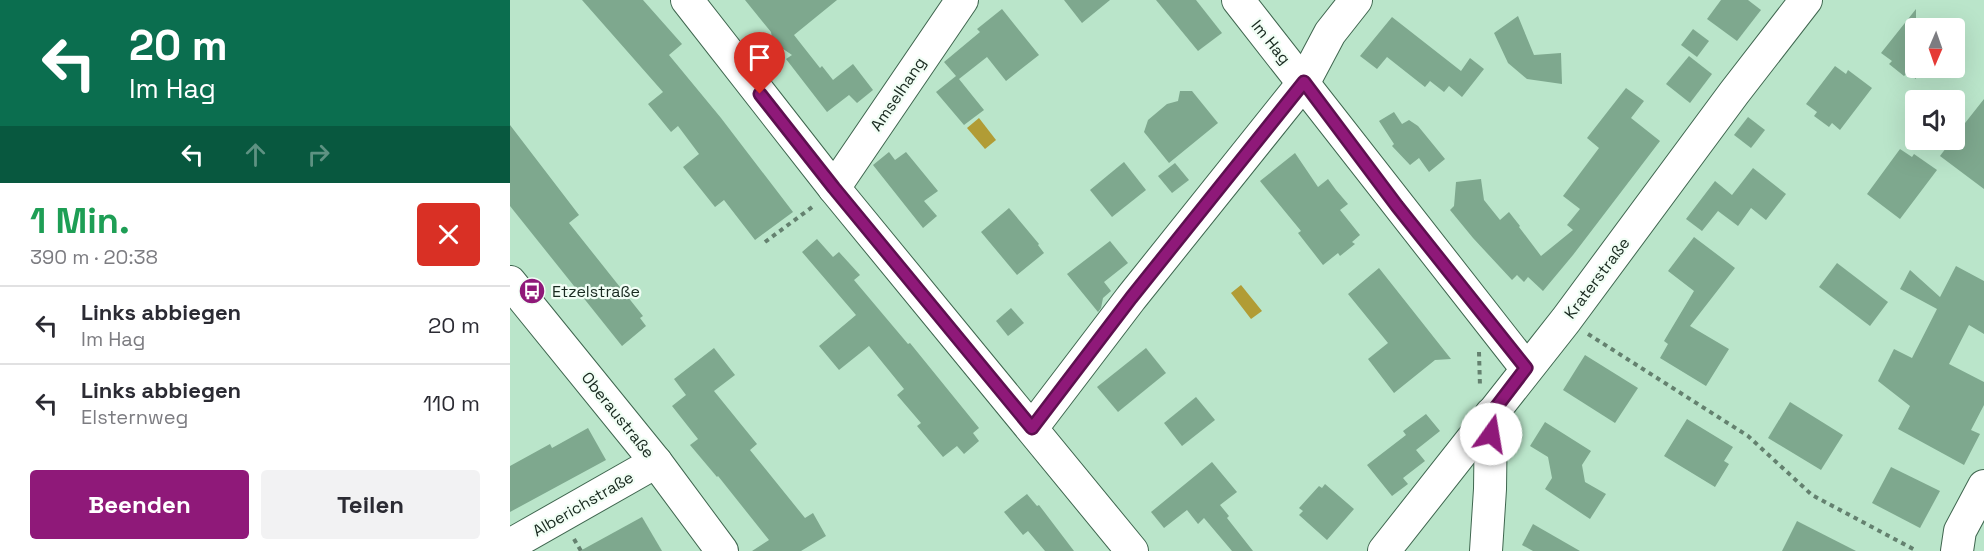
<!DOCTYPE html>
<html lang="de">
<head>
<meta charset="utf-8">
<style>
  body { margin:0; font-family:"Space Grotesk",sans-serif; background:#f2f2f3; color:#2b2b33; height:100vh; display:flex; flex-direction:column; font-size:22px; white-space:nowrap }
  * { box-sizing:border-box; margin:0 }
  p { font-size:20px; color:#7c7c81 }
  .icon { flex:none; width:33px; height:33px; fill:none; stroke:currentColor; stroke-width:2; stroke-linecap:round; stroke-linejoin:round }
  .map { position:relative; flex:1; overflow:hidden }
  .side { display:flex; flex-direction:column; background:#fff; width:510px }
  .side>* { flex:none }
  .top-card { background:#0b6e4f; color:#fff; overflow:hidden }
  .needle { width:39px; rotate:182deg }
  .controls { position:absolute; left:1395px; top:18px; display:grid; gap:12px }
  .controls a { display:grid; place-items:center; width:60px; height:60px; border-radius:6px; background:#fff; box-shadow:0 6px 24px #0002; font-size:30px }
  .pin { position:absolute; display:grid; place-items:center; width:51px; height:51px; color:#fff; margin:-62px -26px; border-radius:50% 50% 50% 0; rotate:-45deg; box-shadow:0 0 6px #0007 }
  .pin .icon { rotate:45deg }
  .me { position:absolute; width:66px; margin:-33px; rotate:13deg; stroke-linejoin:round; filter:drop-shadow(0 0 4px #0008) }
  .turn { display:flex; align-items:center; gap:21px; height:126px; padding:0 30px; font-size:27px }
  .turn .icon { width:78px; height:78px; stroke-width:2.5 }
  .turn b { display:block; font-size:42px; line-height:51px }
  .lanes { display:flex; align-items:center; height:57px; padding:0 30px; background:#0003; justify-content:center; gap:30px; direction:ltr }
  .lanes .off { opacity:.35 }
  .round { display:grid; place-items:center; flex:none; width:63px; height:63px; border-radius:6px; background:#f2f2f3 }
  .head { display:flex; align-items:center; justify-content:space-between; height:102px; padding:0 30px }
  h1 { font-size:36px; font-weight:700; line-height:45px; color:#1e9e55 }
  .cta { display:flex; gap:12px; margin-top:auto; padding:12px 30px }
  .cta a { flex:1; height:69px; border-radius:6px; background:#8f1979; color:#fff; font-size:24px; font-weight:700; line-height:69px; text-align:center }
  .cta a+a { background:#f2f2f3; color:#2b2b33 }
  ul { padding:0; list-style:none }
  li { display:flex; align-items:center; gap:18px; height:78px; padding:0 30px; border-top:2px solid #e1e1e2 }
  li div { flex:1 }
  li b { display:block; font-size:22px }
  li em { font-style:normal }
  main { display:flex; flex:1; min-height:0 }
  .map>svg:first-child { display:block }
  .water { fill:#b19c35 }
  .building { fill:#7ea88e }
  .lines { fill:none; stroke-linecap:round; stroke-linejoin:round }
  .minor-casing { stroke:#3f664f; stroke-width:34 }
  .path { stroke:#64816f; stroke-width:4; stroke-dasharray:4.5 4.5; stroke-linecap:butt }
  .minor { stroke:#fff; stroke-width:32 }
  .route-casing { stroke:#5d104f; stroke-width:15 }
  .route { stroke:#8f1979; stroke-width:10 }
  .labels { text-anchor:middle; dominant-baseline:central; stroke-width:4.5; stroke-linejoin:round; paint-order:stroke }
  .street-label { font-size:16px; fill:#18291f; stroke:#f1fef5 }
  .poi-label { font-size:16px; fill:#18291f; stroke:#f1fef5; text-anchor:start }
</style>
</head>
<body>
<main>
<section class="side">
<div class="top-card">
<div class="turn"><svg class="icon" aria-label="left" viewBox="0 0 24 24"><path d="M17 20v-9H6M10 6l-5 5 5 5"/></svg><div><b>20 m</b>Im Hag</div></div>
<div class="lanes"><svg class="icon" aria-label="left" viewBox="0 0 24 24"><path d="M17 20v-9H6M10 6l-5 5 5 5"/></svg><svg class="icon off" aria-label="ahead" viewBox="0 0 24 24"><path d="M12 20V5M6 11l6-6 6 6"/></svg><svg class="icon off" aria-label="right" viewBox="0 0 24 24"><path d="M7 20v-9h11M14 6l5 5-5 5"/></svg></div>
</div>
<div class="head"><div><h1>1 Min.</h1><p>390 m · 20:38</p></div><a class="round" style="background:#d93025;color:#fff"><svg class="icon" aria-label="close" viewBox="0 0 24 24"><path d="M6 6l12 12M18 6L6 18"/></svg></a></div>
<ul>
<li><svg class="icon" aria-label="left" viewBox="0 0 24 24"><path d="M17 20v-9H6M10 6l-5 5 5 5"/></svg><div><b>Links abbiegen</b><p>Im Hag</p></div><em>20 m</em></li>
<li><svg class="icon" aria-label="left" viewBox="0 0 24 24"><path d="M17 20v-9H6M10 6l-5 5 5 5"/></svg><div><b>Links abbiegen</b><p>Elsternweg</p></div><em>110 m</em></li>
</ul>
<div class="cta"><a>Beenden</a><a>Teilen</a></div>
</section>
<div class="map">
<svg width="1474" height="551" viewBox="0 0 1474 551">
  <rect width="100%" height="100%" fill="#bae5ca"/>
  <g class="water">
    <polygon points="469,118 486,140 475,149 457,128"/>
    <polygon points="731,285 752,311 741,319 721,293"/>
  </g>
  <g class="building">
    <polygon points="72,0 133,0 172,44 159,55 211,118 283,212 245,240 214,200 205,207 173,167 189,154 168,126 161,132 138,104 153,92"/>
    <polygon points="235,0 327,0 284,35 310,68 312,66 323,80 343,64 363,90 347,103 339,95 317,112 276,59 282,55 263,42 261,32"/>
    <polygon points="554,0 600,0 572,23"/>
    <polygon points="646,0 686,0 712,33 688,51"/>
    <polygon points="1211,0 1238,0 1251,10 1227,41 1197,19"/>
    <polygon points="492,9 529,55 496,81 477,57 449,79 474,110 454,125 426,92 446,76 434,62 470,32 467,29"/>
    <polygon points="1406,9 1406,79 1397,73 1394,76 1379,64 1382,61 1371,53"/>
    <polygon points="1008,16 1024,55 1051,53 1052,84 1017,79 998,63 984,33"/>
    <polygon points="882,17 951,71 960,58 974,69 952,97 939,86 934,92 920,81 915,87 877,57 867,69 850,56"/>
    <polygon points="1183,29 1199,41 1187,57 1171,45"/>
    <polygon points="1179,56 1202,74 1180,103 1156,84"/>
    <polygon points="1325,66 1336,74 1338,70 1362,88 1330,130 1322,123 1319,127 1304,116 1307,112 1296,104"/>
    <polygon points="1116,88 1134,101 1121,118 1150,141 1063,255 1033,291 1018,277 1014,282 1007,275 1002,280 963,238 940,210 944,206 946,182 971,179 974,200 990,220 999,212 1010,226 1009,227 1031,256 1063,230 1057,225 1070,209 1053,196 1089,148 1077,138"/>
    <polygon points="670,91 682,91 708,123 659,163 634,132 638,120 657,104 668,101"/>
    <polygon points="1474,99 1474,189 1430,156 1442,140 1444,140 1444,137"/>
    <polygon points="884,112 892,124 899,120 908,126 935,159 919,172 909,158 900,165 882,146 884,144 869,121"/>
    <polygon points="1238,117 1255,130 1241,148 1224,135"/>
    <polygon points="0,125 69,215 59,223 133,316 130,318 136,326 112,346 0,206"/>
    <polygon points="1390,149 1402,157 1404,154 1427,170 1390,219 1357,194"/>
    <polygon points="379,152 385,160 396,152 428,191 414,201 427,216 413,228 363,165"/>
    <polygon points="785,153 808,187 818,179 826,190 838,204 830,210 850,235 842,242 845,244 830,256 828,253 813,265 788,233 791,231 750,181"/>
    <polygon points="614,162 636,190 602,217 580,190"/>
    <polygon points="665,163 679,180 662,193 648,176"/>
    <polygon points="1243,168 1276,194 1256,220 1241,208 1228,226 1208,211 1192,231 1176,219 1205,181 1222,195"/>
    <polygon points="499,208 529,244 528,245 534,253 507,275 471,232"/>
    <polygon points="1184,237 1225,268 1180,326 1219,349 1196,386 1150,358 1158,344 1154,341 1184,291 1158,271"/>
    <polygon points="307,239 323,257 329,252 350,275 344,280 398,344 400,343 469,428 463,433 469,441 454,454 447,446 433,457 407,426 411,423 387,395 394,389 359,346 329,370 309,346 346,315 292,252"/>
    <polygon points="600,241 618,263 594,282 601,291 593,298 591,308 588,312 557,274"/>
    <polygon points="1327,263 1378,302 1360,326 1309,287"/>
    <polygon points="1446,266 1474,281 1474,334 1459,325 1439,364 1474,382 1474,405 1461,430 1470,434 1454,465 1388,429 1400,406 1368,381 1384,349 1402,358 1427,309 1390,289 1400,270 1430,297"/>
    <polygon points="869,268 941,359 925,360 884,393 858,359 878,343 838,294"/>
    <polygon points="501,308 514,323 498,336 486,321"/>
    <polygon points="204,348 225,375 204,391 247,444 240,450 295,518 303,513 316,536 291,551 242,551 259,540 208,476 207,477 180,445 188,439 162,406 176,395 164,379"/>
    <polygon points="636,348 656,373 608,412 587,387"/>
    <polygon points="1075,355 1128,388 1105,423 1053,390"/>
    <polygon points="686,397 705,420 672,446 654,423"/>
    <polygon points="1280,402 1333,435 1311,470 1258,438"/>
    <polygon points="916,414 930,431 906,450 915,461 893,478 898,484 882,496 857,465 896,435 893,431"/>
    <polygon points="1177,419 1223,447 1214,461 1219,464 1205,487 1154,456"/>
    <polygon points="1035,422 1081,451 1072,465 1075,482 1096,494 1080,519 1035,489 1042,478 1038,457 1020,446"/>
    <polygon points="78,428 96,460 0,512 0,466 40,444 42,448"/>
    <polygon points="702,462 727,492 710,505 719,516 717,518 743,551 722,551 694,518 688,524 677,510 654,528 641,512"/>
    <polygon points="1381,467 1430,491 1410,528 1362,503"/>
    <polygon points="815,484 844,509 817,540 789,515 793,511 789,508 809,486 812,488"/>
    <polygon points="517,494 527,506 529,505 564,551 535,551 518,531 513,535 494,512"/>
    <polygon points="132,517 152,551 70,551"/>
    <polygon points="1287,521 1346,551 1272,551"/>
    <polygon points="1023,524 1070,551 1023,551 1012,545"/>
  </g>
  <g class="lines">
    <defs>
      <g id="minor">
        <polyline points="177,0 324,188 622,551"/>
        <polyline points="728,0 1016,368"/>
        <polyline points="324,188 452,0"/>
        <polyline points="0,282 146,462 212,551"/>
        <polyline points="522,428 621,298 794,82 820,33 846,0"/>
        <polyline points="0,545 146,462"/>
        <polyline points="874,551 1056,320 1224,93 1296,0"/>
        <polyline points="976,551 980,489 981,414"/>
        <polyline points="1447,551 1450,531 1474,486"/>
      </g>
    </defs>
    <use href="#minor" class="minor-casing"/>
    <g class="path">
      <polyline points="255,242 305,205"/>
      <polyline points="1078,334 1238,436 1302,495 1407,551"/>
      <polyline points="969,352 970,387"/>
      <polyline points="64,539 71,551"/>
    </g>
    <use href="#minor" class="minor"/>
  </g>
  <g class="lines">
    <defs>
      <polyline id="route" points="250,94 324,188 522,428 621,298 794,82 887,206 1016,368 981,414 981,434"/>
    </defs>
    <use href="#route" class="route-casing"/>
    <use href="#route" class="route"/>
  </g>
  <defs>
    <symbol id="bus-disc" viewBox="-11 -11 22 22"><circle r="9.5" fill="#8f1979" stroke="#f1fef5"/><path d="M-5-6H5V4H4V6H2V4H-2V6H-4V4H-5ZM-3.5-4V0h7V-4ZM-3.5 1.2v1.5H-2V1.2ZM2 1.2v1.5H3.5V1.2Z" fill="#fff"/></symbol>
  </defs>
  <g fill-rule="evenodd">
    <use href="#bus-disc" x="7" y="276" width="30" height="30"/>
  </g>
  <g class="labels">
    <g class="street-label">
      <text transform="translate(761 42) rotate(51)">Im Hag</text>
      <text transform="translate(388 94) rotate(-56)">Amselhang</text>
      <text transform="translate(1087 278) rotate(-53)">Kraterstraße</text>
      <text transform="translate(108 415) rotate(51)">Oberaustraße</text>
      <text transform="translate(73 504) rotate(-30)">Alberichstraße</text>
    </g>
    <g class="poi-label">
      <text x="42" y="291">Etzelstraße</text>
    </g>
  </g>
</svg>
<div class="controls">
<a><svg class="needle" viewBox="-14 -14 28 28"><path d="M0-13l5 13h-10z" fill="#e53935"/><path d="M0 13l5-13h-10z" fill="#7c7c81"/></svg></a>
<a><svg class="icon" aria-label="sound" viewBox="0 0 24 24"><path d="M4 9h4l5-4v14l-5-4H4zM17 9q2 3 0 6"/></svg></a>
</div>
<div class="pin" style="left:250px;top:94px;background:#d93025"><svg class="icon" aria-label="arrive" viewBox="0 0 24 24"><path d="M6 21V4h12l-3 4 3 4H6"/></svg></div>
<svg class="me" style="left:981px;top:434px" viewBox="-20 -20 40 40"><circle r="19" fill="#fff"/><path d="M0-13L10 11 0 6-10 11z" fill="#8f1979"/></svg>
</div>
</main>
</body>
</html>
